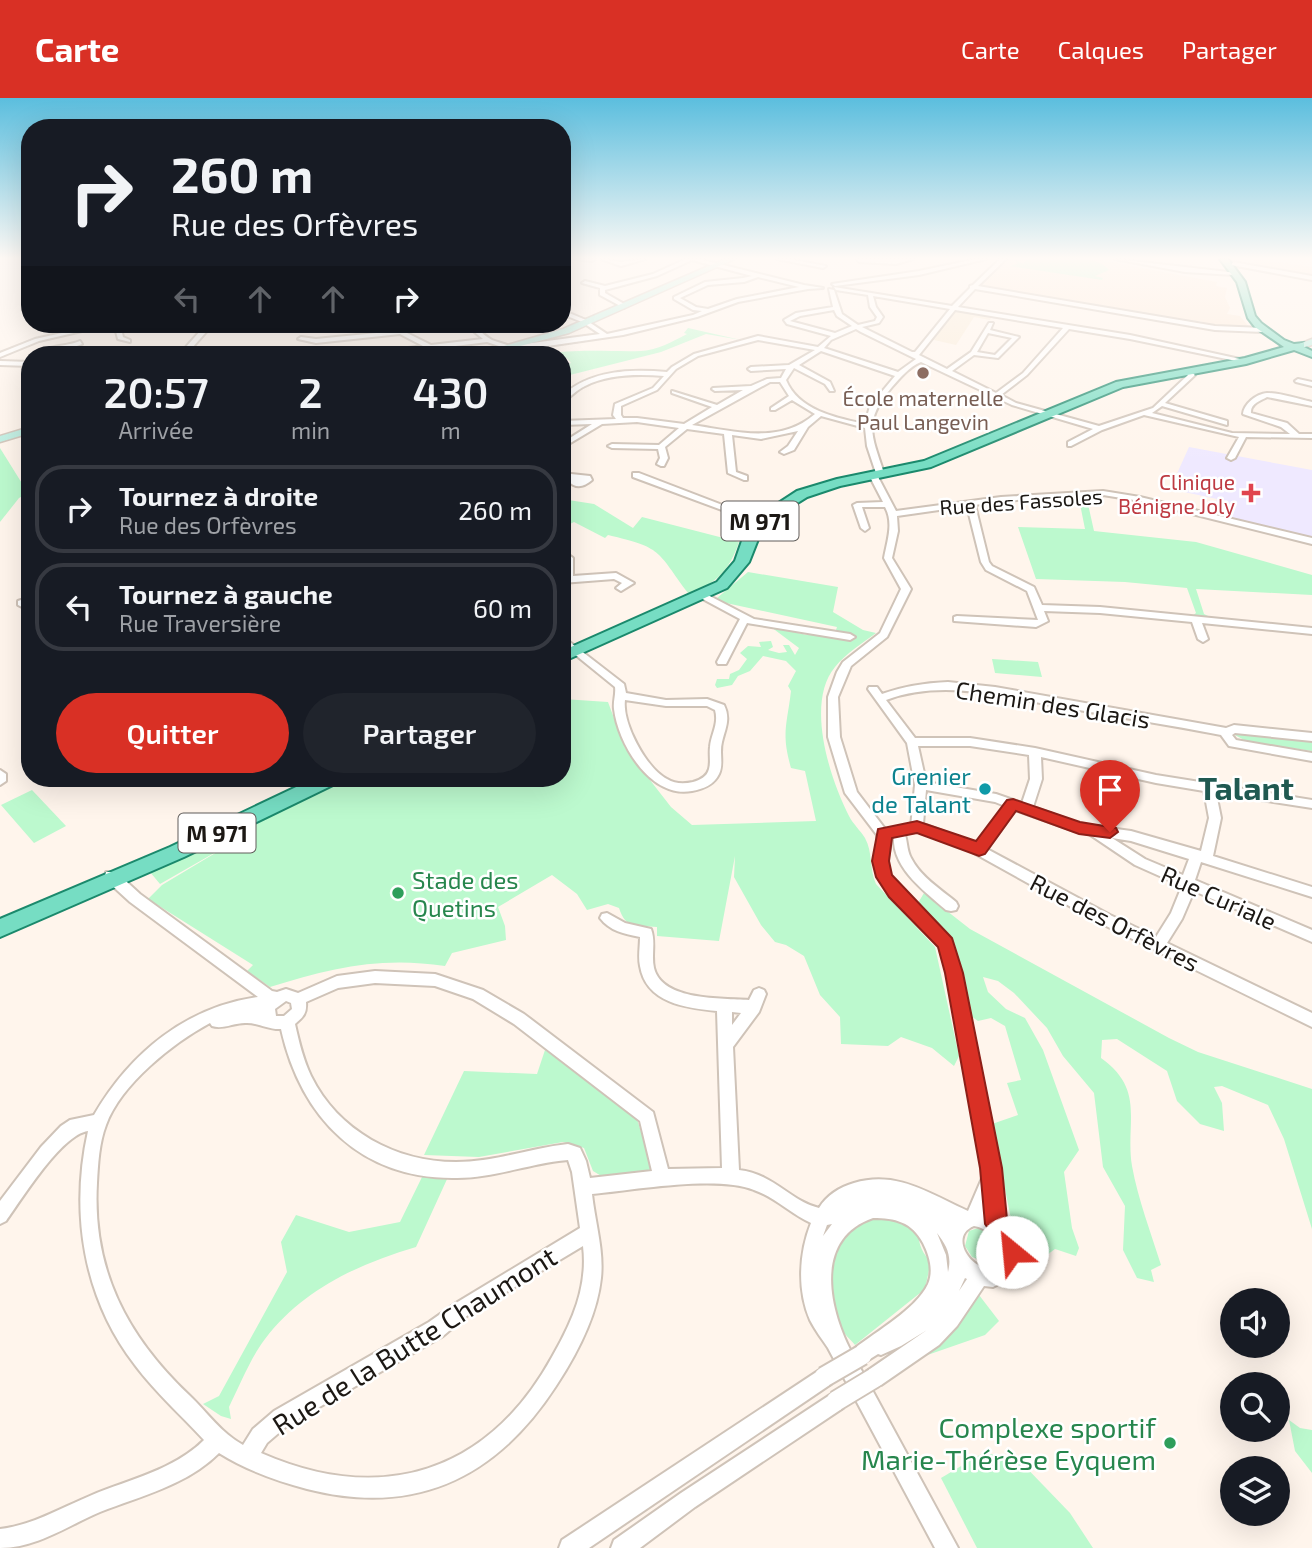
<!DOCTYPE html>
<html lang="fr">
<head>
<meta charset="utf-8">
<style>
  body { margin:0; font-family:"Exo 2",sans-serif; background:#20242c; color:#f1f3f6; height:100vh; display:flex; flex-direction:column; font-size:26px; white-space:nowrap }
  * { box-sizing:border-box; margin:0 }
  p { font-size:23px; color:#9ea1a6 }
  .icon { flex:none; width:38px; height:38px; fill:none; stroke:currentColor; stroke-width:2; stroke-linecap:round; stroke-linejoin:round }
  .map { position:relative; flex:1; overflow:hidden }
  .drawer { position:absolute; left:21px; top:248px; width:550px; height:441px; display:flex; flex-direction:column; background:#171b24; border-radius:28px; box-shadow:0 7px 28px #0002 }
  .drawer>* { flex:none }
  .hud { position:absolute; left:21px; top:21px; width:550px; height:214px; border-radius:28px; box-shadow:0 7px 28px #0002; background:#171b24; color:#f1f3f6; overflow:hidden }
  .buttons { position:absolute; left:1220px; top:1190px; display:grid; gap:14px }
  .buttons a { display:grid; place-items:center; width:70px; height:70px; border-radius:50%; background:#171b24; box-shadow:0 7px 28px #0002; font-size:35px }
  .pin { position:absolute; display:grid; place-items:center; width:60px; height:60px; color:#fff; margin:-72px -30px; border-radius:50% 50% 50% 0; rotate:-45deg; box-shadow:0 0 7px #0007 }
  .pin .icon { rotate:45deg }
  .me { position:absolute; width:77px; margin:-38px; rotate:332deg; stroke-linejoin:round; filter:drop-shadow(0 0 5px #0008) }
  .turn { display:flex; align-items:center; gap:24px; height:147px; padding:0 35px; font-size:32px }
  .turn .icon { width:91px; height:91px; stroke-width:2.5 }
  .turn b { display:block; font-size:49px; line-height:60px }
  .lanes { display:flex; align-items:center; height:66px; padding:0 35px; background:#0003; justify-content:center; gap:35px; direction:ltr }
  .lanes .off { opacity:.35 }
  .eta { display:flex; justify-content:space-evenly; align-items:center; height:119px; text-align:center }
  .eta b { font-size:42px; font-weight:600; line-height:49px }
  .primary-button { display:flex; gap:14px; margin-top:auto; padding:14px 35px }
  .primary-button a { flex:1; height:80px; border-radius:42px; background:#d93025; color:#fff; font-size:28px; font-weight:600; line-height:80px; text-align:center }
  .primary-button a+a { background:#20242c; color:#f1f3f6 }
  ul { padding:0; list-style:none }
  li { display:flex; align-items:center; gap:21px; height:88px; margin:0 14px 10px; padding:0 21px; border:4px solid #363941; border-radius:28px }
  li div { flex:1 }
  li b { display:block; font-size:26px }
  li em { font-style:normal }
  header { display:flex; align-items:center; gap:42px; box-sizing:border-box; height:98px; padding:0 35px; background:#d93025; color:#fff }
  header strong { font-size:33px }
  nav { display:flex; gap:38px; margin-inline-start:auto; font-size:24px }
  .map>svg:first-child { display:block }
  .commercial { fill:#f9ebd7 }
  .built { fill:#fdead9 }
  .medical { fill:#efe9ff }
  .green { fill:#bcf9ce }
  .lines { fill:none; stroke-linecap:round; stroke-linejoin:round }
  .street-casing { stroke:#cfc3b8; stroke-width:4 }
  .secondary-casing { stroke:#cfc3b8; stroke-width:3 }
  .primary-casing { stroke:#1b896c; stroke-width:4 }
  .street { fill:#fff; fill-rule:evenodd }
  .secondary { fill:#bbeee1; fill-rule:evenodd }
  .primary { fill:#76ddc3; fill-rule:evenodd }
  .street-bridge-casing { stroke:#cfc3b8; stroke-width:23; stroke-linecap:butt }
  .street-bridge { stroke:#fff; stroke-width:19 }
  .route { fill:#d93025; stroke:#8d1f18; stroke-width:2 }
  .education-dot { fill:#8d6e63; stroke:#fff; stroke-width:2.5 }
  .health-dot { fill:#e0444e; stroke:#fff; stroke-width:2.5 }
  .culture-dot { fill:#0f9aa8; stroke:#fff; stroke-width:2.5 }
  .leisure-dot { fill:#2e9e5b; stroke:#fff; stroke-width:2.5 }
  .labels { text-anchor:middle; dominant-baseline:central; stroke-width:5; stroke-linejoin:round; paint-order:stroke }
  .far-education-label { font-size:21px; fill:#785e54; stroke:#fff }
  .far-health-label { font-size:21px; fill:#be3a42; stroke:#fff; text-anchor:end }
  .far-street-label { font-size:21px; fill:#1c1814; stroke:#fff }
  .shield { fill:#fff; stroke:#605d5a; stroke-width:2 }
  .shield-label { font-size:23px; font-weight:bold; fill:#1c1814 }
  .street-label { font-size:24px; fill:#1c1814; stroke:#fff }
  .culture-label { font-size:24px; fill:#0d838f; stroke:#fff; text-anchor:end }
  .leisure-label { font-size:24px; fill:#27864d; stroke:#fff; text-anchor:start }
  .near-street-label { font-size:28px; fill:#1c1814; stroke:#fff }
  .near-leisure-label { font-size:28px; fill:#27864d; stroke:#fff; text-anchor:end }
  .district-label { font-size:32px; font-weight:bold; fill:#205951; stroke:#fff }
</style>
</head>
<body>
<header>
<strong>Carte</strong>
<nav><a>Carte</a><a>Calques</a><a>Partager</a></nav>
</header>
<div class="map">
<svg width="1312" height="1450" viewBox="0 0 1312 1450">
  <rect width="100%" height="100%" fill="#fff5ec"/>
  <polygon class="commercial" points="955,211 990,217 992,218 990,222 974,219 956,247 934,242"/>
  <g class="built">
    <polygon points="1007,161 1094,161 1217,184 1216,188 1227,190 1225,199 1230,210 1227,216 1240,218 1250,230 1207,227 1201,223 1188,224 979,188"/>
    <polygon points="1255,161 1312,169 1312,178 1251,167"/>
  </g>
  <polygon class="medical" points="1189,349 1312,372 1312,440 1213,416 1217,401 1170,391"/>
  <g class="green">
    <path d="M1014 161 1023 166 1027 161C1047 161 1097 155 1109 172L1095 178 1103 180 1102 182 1010 168 1018 166Z"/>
    <path d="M688 230 741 242 706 236 661 254 562 279V269L571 265C564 255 555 257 543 257 574 250 610 254 641 253 655 253 674 243 687 236L684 235Z"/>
    <polygon points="0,350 28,395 19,400 0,424"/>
    <polygon points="1086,397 1094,433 1196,444 1312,477 1312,497 1196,491 1204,516 1212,520 1192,518 1196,515 1187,490 1125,484 1036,481 1018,429 1085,431 1079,401 1074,398"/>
    <path d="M562 401 594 406 633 430 642 419 739 444C730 471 716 487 688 495 656 452 663 450 608 437L605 440 574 424 562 430Z"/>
    <path d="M748 474 838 489 833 514 863 532 876 535C863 545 846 555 835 569 805 605 830 681 849 718 853 726 860 732 865 740 873 754 869 771 876 786L935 849 959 958 954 968 932 950 901 939 888 948 841 946 840 919 820 897 804 858 786 847 775 844 761 827 734 779 735 758 719 843 657 838V829C637 827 626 832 619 810L608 806 587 812 577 796 552 777 498 809 505 828 506 842 452 855 445 868C381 858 330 870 270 889L247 873 253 867 148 801 162 787 237 742 160 786 150 774 335 681H562L563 601 608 604 625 650 671 709 692 727 816 723 805 673 791 670C781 635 787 627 791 593L788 588 796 573 786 563 763 558 750 573 738 578 732 587 717 590 715 587 717 581H729L730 576 739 572 747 561 740 555 748 548 761 549 759 544 771 543 773 549 768 552 779 555 787 554 783 547H789L795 557 799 550 771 529 807 537 810 534 835 535 837 529 726 505 717 500Z"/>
    <polygon points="992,561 1038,564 1042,579 995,575"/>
    <polygon points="1237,634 1312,642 1312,653 1246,643 1233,636"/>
    <polygon points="32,692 66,728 34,745 1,707"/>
    <path d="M924 795 970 831 1169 940 1198 954 1312 991V1131L1284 1041 1268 1007 1222 988 1214 989 1222 1005 1224 1033 1200 1026 1177 1003 1167 973 1117 941 1102 942 1101 960C1146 992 1125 1025 1132 1068 1138 1101 1151 1135 1161 1167L1151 1172 1154 1184 1137 1180 1123 1152 1125 1108 1103 1069 1094 995 1063 958 1047 930 1014 895 998 883 983 879 988 894 1006 911 1025 920 1043 952 1079 1052 1064 1074 1072 1130 1079 1150 1076 1158 1055 1151 1032 1168 1025 1166 1016 1146 992 1026 1018 1017 1007 985 1021 982 1005 928 991 920 978 923 964 913 948 838 918 805Z"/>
    <polygon points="545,952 637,1021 652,1069 650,1072 603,1079 593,1073 584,1050 563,1044 479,1059 424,1057 464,973 537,976"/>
    <path d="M423 1077 448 1079 416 1149C358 1166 302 1192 265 1241 250 1261 240 1287 229 1309L231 1321 221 1318 203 1306 219 1298 287 1174 281 1144 296 1117 349 1134 400 1124Z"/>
    <path d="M897 1117 919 1129C917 1142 921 1155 931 1163L925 1191 855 1247C851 1242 844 1236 841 1230 822 1195 824 1132 869 1118 877 1116 888 1117 897 1117Z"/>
    <polygon points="978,1130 988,1133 998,1148 996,1159 988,1165 972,1159 965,1148 969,1133"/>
    <polygon points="979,1197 999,1223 985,1237 916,1261"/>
    <polygon points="1289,1322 1300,1330 1312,1332 1312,1375 1295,1353"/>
    <polygon points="983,1355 1017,1360 1070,1415 1093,1450 977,1450 941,1380"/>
  </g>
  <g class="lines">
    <defs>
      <g id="street">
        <polygon points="575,161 595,161 592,163"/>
        <polygon points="601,161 621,164 645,161 621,168"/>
        <path d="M686 161H699L804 187 823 190 808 191 738 204 697 219 623 237 527 251 517 247 600 236 582 224 562 216V212L586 222 607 236 693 217 702 213 693 212 674 201V199L705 184 743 180 752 178 692 162 657 178 605 192V195L626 207 624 210 600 197V190L582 185 585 183 605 188 653 176ZM758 179 799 189 737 201 708 211 696 209 680 200 708 187 744 184Z"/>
        <polygon points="777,161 789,161 826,168 823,170"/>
        <polygon points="857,161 913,161 896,166 859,164"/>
        <polygon points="976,161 986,161 919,177 835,188 832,186 919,173"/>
        <path d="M1000 161H1006L978 188 1215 228 1263 230 1266 232 1263 234 1215 232 975 191 958 209 1130 237 1249 263 1246 265 1130 241 1069 231 1027 277 1001 297 1016 305 1099 328 1153 310 1188 277 1185 273 1188 271 1195 277 1165 305 1227 323V327L1162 308 1152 315 1232 335 1290 336 1281 329 1243 316C1244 306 1256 296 1267 295 1281 295 1298 301 1312 304V308L1267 299C1260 303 1250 306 1251 315L1287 325 1299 336H1312V340L1246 339 1235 360 1231 362 1227 360 1239 339 1144 317 1102 332 1071 348H1068V344L1093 331 1012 307 921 264C909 269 901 279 892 289 863 323 871 336 884 375L880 377 876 375 867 348 865 330 821 318 808 329 794 352 784 356 780 354 788 348 798 333 761 341 732 337 736 374 747 378V382H744L728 375 724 336 687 331 665 349 668 360 664 368H661L657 366 660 360 658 351 612 350 608 348 612 346 659 347 679 330 637 324 602 326 562 350V345L592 326 562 327V323L616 321 613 317 615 306 653 290 664 278C638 276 608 276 585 288 576 292 570 300 562 304V298C590 272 630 271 667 274L672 269 694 256 758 238 818 249 831 238 787 226 784 222 796 215 833 209 829 191 834 192 842 216 858 227 875 223 877 219 870 209 868 197 836 192 834 189 952 208 970 190V188L973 187ZM873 198 950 211 915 254H912L862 229 879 225 883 219 876 209ZM834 212 837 218 852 228 835 235 790 223 800 218ZM955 212 1063 230 1023 275 996 295 952 273 974 257 998 260 1019 239 990 232 993 225H989L971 254 947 271 919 257ZM856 231 861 234 916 261 898 274 824 250 831 242ZM988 235 1012 240 995 257 977 254ZM758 242 815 252 789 267 751 269 748 271 751 273 786 271 781 280 767 281 751 288 713 290 712 291 715 293 743 292 717 307 672 293V295L712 309 684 326 637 320H623L621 317V308L657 292 676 271 698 258ZM821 253 895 278 870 308 865 326C836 320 798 312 786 282L794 270 825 286 830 293H834L830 284 799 267ZM770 284H780L789 298 771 310V312H775L792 302 815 316C779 347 735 333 692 327Z"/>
        <polygon points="1115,161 1237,175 1234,177 1185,174"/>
        <polygon points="1233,164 1312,178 1312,182 1231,167"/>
        <polygon points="102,226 112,226 39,243 0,259 0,255 35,241"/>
        <polygon points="114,226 120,226 123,239 130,242 130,244 118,241"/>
        <path d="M200 226H206L207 229 240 226 259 229C249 232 220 232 207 233L192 250 197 253 212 257C201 258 193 258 185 250L202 231Z"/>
        <path d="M398 226 403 233 431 247 483 241 472 232 455 228C474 222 478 234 492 242 499 245 507 246 514 250L511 252 487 244 384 257H368L371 255 423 248 400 236 316 245 298 241 301 239 316 241 397 233 395 228Z"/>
        <path d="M80 243 82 246 69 251 34 257C47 247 65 249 80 243Z"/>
        <polygon points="0,263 30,264 30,268 0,267"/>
        <polygon points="1298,281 1312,284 1312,288 1296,284 1295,283"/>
        <polygon points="633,375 639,375 764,423 757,425 633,379"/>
        <path d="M870 375 877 377 896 413 1001 399 1103 393 1140 399 1312 440V446L1140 403 1103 397 1001 403 975 407 989 464 992 468 1034 489 1042 507 1100 509 1312 530V536L1202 525 1208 541 1203 544 1198 541 1192 524 1100 515 1044 513 1048 523 1036 529 954 523V519L957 518 1038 522 1027 493 986 472 981 464 967 408 897 418 898 433 892 460 911 491 887 539 851 568 838 599 840 639 857 694 889 736 890 750 887 763 890 778 900 791 950 841 961 875 999 1070 1004 1124 1017 1141 1021 1156 1017 1171 1011 1179 993 1189 984 1188 957 1228 939 1247 881 1287 874 1290 870 1288 958 1450H935L828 1250C822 1241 815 1232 810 1222 797 1192 799 1155 811 1125 791 1116 775 1099 754 1092 717 1077 634 1092 592 1096 595 1124 604 1152 601 1180 597 1218 577 1256 556 1288 497 1379 416 1419 307 1391 277 1383 246 1372 219 1355 187 1387 141 1398 100 1414 67 1428 37 1450 0 1450V1431C33 1427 61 1410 92 1397 130 1381 174 1372 204 1342 181 1317 155 1294 135 1267 83 1200 70 1114 88 1033 61 1037 22 1101 6 1123L0 1126V1103L41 1049 61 1028 70 1022 94 1017C130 955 186 909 258 899L130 804 106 782 105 778 106 774H116L140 796 272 893 277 894 286 891 298 895 337 878 375 873 435 876 483 892 524 916 653 1014 668 1071 722 1070 717 913C686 910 646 905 640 868 638 859 640 849 640 839 624 836 610 833 600 820L602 816 607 815 625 825 651 831C656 844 651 857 654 870 662 903 722 900 749 902L754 892 759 890 764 892 766 896 759 914 733 949 739 1072C774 1076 790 1103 819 1110 827 1097 840 1089 854 1085 897 1072 930 1096 968 1113L983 1078V1070L947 875 939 848 890 799 878 779 875 763 878 750 877 737 845 695 828 639V599L837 574 843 564 880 535 901 491 884 460C887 443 894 425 885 409H862L869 430 865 433 861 430 853 407 857 405 883 404 869 377ZM375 885 435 888 473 901 514 926 640 1023 652 1073 590 1080 586 1063 580 1050 568 1046C531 1050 494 1064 456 1064 396 1064 338 1033 311 978 303 961 299 944 295 926 303 919 307 916 306 904L338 890ZM286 903 291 905 292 911 284 918H276L275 911ZM732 914 741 915 732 927ZM210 925 212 928C223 932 235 924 247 925 259 925 269 932 281 931 301 1020 361 1082 457 1080 495 1080 531 1065 568 1062L572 1074 580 1130 456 1205 429 1224 274 1313 253 1331 243 1347C221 1335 207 1314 189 1297 127 1238 92 1172 97 1085 98 1067 99 1045 106 1027 121 986 173 945 210 925ZM873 1120C895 1120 912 1124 923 1145 929 1157 934 1172 928 1186 916 1211 877 1233 855 1250L853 1257C829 1213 812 1141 873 1120ZM832 1126 823 1138 827 1127ZM974 1128C989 1130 1016 1152 998 1167 980 1183 944 1140 974 1128ZM937 1135C947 1148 952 1158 948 1174L946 1157ZM583 1148C588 1189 572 1224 552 1259 488 1375 382 1408 261 1355L267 1345 288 1327 443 1238 468 1217ZM965 1180 967 1181 959 1193ZM927 1232 867 1273 865 1279 857 1264 862 1266 878 1256 881 1257 901 1248Z"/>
        <path d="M571 376 590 378 592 382C584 389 576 391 568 383Z"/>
        <polygon points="569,457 573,460 573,478 616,475 634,485 621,493 616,490 622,485 614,481 562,485 565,460"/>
        <polygon points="702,494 754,521 850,536 855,539 850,542 747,525 726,566 718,566 717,564 740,521 699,499 699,495"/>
        <polygon points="21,502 30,506 30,513 18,507 18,503"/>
        <path d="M562 538 624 586 626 595 666 602 707 601 724 607C731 621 725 631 722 644 719 655 724 666 719 676 714 687 703 691 692 693 651 701 618 646 614 611 613 603 616 597 615 589L562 546ZM625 602 666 608H707L715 612C719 626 711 636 710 649 709 657 711 664 709 671 707 679 700 682 693 684 684 686 675 686 667 681 646 670 622 625 625 602Z"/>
        <path d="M948 584 995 589 1226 630 1234 627 1312 635V643L1235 635 1232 637 1236 642 1312 655V663L1229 648 1221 637C1170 627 1118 619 1067 610 1007 600 946 580 886 602L915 640H970L1035 650 1156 677 1312 702V710L1216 695 1221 720 1213 758 1312 789V799L1201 764 1195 782 1312 832V844L1194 793 1182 821 1167 845 1312 915V929L1100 825 963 749 913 732 911 729 915 687 907 645 868 591 869 589H877L882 596C904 588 925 585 948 584ZM918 648H970L1029 657 1030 681 1022 705 996 696 926 684ZM1041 659 1156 685 1204 693 1209 720 1201 753 1131 733 1080 726 1033 709 1042 681ZM926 692 995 704 1005 708 977 746 923 726ZM1015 712 1075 733 1089 736 1135 767 1182 788 1171 815 1156 839 1110 817 987 751ZM1112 740 1131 743 1189 761 1183 777 1145 761Z"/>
        <polygon points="0,672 6,676 6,683 0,687"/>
        <path d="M899 730 903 732C908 741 906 751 911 760 920 778 940 791 956 804L958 808 956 812 951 813 946 812C923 792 887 766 895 732Z"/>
        <polygon points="824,1269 831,1272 834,1279 831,1286 589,1450 559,1450 562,1442"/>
        <polygon points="836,1293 843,1296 846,1303 843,1310 695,1409 640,1450 611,1450 614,1442 681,1395"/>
      </g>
      <g id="secondary">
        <polygon points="725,161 735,161 569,235 487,257 473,257 563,231"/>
        <polygon points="1312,241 1312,247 1301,250 1297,247"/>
        <polygon points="30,329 30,335 0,344 0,338"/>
      </g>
      <g id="primary">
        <polygon points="1220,161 1228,161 1245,184 1255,218 1261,225 1284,242 1294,246 1304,245 1304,249 1312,253 1312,259 1294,252 1246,266 1123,289 931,369 840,388 807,399 764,426 749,464 727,490 562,564 562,553 717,484 735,463 743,440 754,421 797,393 837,381 924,363 1116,284 1245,260 1284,249 1255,229 1248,220 1237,184"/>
        <polygon points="313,681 338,681 335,686 184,759 0,839 0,821 170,749"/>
      </g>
    </defs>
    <use href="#street" class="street-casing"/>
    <use href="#secondary" class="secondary-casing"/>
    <use href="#primary" class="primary-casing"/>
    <use href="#street" class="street"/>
    <use href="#secondary" class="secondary"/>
    <use href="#primary" class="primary"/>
    <defs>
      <g id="street-bridge">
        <polyline points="824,1279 862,1257"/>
        <polyline points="836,1303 874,1280"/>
      </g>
    </defs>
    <use href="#street-bridge" class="street-bridge-casing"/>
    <use href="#street-bridge" class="street-bridge"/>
  </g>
  <linearGradient id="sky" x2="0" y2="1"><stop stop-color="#5bbede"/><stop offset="0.44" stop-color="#fffaf6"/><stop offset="1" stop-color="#fffaf6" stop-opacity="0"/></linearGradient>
  <rect width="1312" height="364" fill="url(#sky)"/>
  <polygon class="route" points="1013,701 1080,724 1116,730 1118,734 1110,740 1079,736 1016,713 985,756 979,758 917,735 892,740 889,763 892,777 952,840 963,875 1002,1070 1007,1121 1012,1126 1023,1154 1020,1162 1012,1165 1004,1162 996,1142 985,1126 980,1070 945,875 938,849 889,799 876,779 872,763 878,731 917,723 976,743 1007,702"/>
  <circle class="education-dot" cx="923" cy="275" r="7"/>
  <path class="health-dot" d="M1247.5 384.5h7v7h7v7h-7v7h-7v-7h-7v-7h7z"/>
  <circle class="culture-dot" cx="985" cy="691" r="7"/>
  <g class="leisure-dot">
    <circle cx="398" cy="795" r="7"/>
    <circle cx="1170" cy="1345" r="7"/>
  </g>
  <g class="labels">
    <g class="far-education-label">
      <text x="923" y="299">École maternelle<tspan x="923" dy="24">Paul Langevin</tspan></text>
    </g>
    <g class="far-health-label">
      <text x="1235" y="383">Clinique<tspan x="1235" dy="24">Bénigne Joly</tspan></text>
    </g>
    <g class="far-street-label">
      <text transform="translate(1021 403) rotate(-4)">Rue des Fassoles</text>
    </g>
    <g class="shield">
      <rect x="721.5" y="403.5" width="77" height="39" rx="5"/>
      <rect x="178.5" y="715.5" width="77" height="39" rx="5"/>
    </g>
    <g class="shield-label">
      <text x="760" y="423">M 971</text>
      <text x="217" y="735">M 971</text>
    </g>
    <g class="street-label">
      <text transform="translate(1053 606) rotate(9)">Chemin des Glacis</text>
      <text transform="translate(1219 799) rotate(24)">Rue Curiale</text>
      <text transform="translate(1115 824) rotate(27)">Rue des Orfèvres</text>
    </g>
    <g class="culture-label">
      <text x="971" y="677">Grenier<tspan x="971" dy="28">de Talant</tspan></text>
    </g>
    <g class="leisure-label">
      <text x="412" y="781">Stade des<tspan x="412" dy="28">Quetins</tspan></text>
    </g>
    <g class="near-street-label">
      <text transform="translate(414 1242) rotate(-32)">Rue de la Butte Chaumont</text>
    </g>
    <g class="near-leisure-label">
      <text x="1156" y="1329">Complexe sportif<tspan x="1156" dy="32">Marie-Thérèse Eyquem</tspan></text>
    </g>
    <g class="district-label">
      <text x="1246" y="689">Talant</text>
    </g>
  </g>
</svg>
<div class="buttons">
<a><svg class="icon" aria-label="sound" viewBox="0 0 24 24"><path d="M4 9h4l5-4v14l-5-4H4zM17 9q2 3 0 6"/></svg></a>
<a><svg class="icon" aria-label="search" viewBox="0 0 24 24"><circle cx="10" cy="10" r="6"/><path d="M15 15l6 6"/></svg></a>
<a><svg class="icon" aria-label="layers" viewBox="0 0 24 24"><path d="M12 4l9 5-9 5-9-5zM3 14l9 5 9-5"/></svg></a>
</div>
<div class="pin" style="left:1110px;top:734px;background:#d93025"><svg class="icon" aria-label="arrive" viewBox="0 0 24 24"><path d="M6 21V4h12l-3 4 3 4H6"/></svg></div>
<svg class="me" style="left:1012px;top:1154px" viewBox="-20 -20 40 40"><circle r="19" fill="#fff"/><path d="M0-13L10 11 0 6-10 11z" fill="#d93025"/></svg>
<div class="hud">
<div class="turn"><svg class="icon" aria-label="right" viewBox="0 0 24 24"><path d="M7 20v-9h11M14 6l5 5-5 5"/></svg><div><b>260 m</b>Rue des Orfèvres</div></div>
<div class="lanes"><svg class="icon off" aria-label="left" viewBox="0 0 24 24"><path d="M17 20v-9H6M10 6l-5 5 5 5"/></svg><svg class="icon off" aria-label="ahead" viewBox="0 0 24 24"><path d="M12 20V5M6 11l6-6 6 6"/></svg><svg class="icon off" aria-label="ahead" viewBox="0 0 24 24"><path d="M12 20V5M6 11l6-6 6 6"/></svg><svg class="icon" aria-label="right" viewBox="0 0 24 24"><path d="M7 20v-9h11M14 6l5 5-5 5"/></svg></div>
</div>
<section class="drawer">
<div class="eta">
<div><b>20:57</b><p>Arrivée</p></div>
<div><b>2</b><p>min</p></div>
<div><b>430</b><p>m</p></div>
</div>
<ul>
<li><svg class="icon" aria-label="right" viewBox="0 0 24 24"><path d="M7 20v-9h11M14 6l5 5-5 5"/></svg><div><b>Tournez à droite</b><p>Rue des Orfèvres</p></div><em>260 m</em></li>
<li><svg class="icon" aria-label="left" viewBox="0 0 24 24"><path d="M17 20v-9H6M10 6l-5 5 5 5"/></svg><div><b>Tournez à gauche</b><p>Rue Traversière</p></div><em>60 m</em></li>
</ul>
<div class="primary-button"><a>Quitter</a><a>Partager</a></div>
</section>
</div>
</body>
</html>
